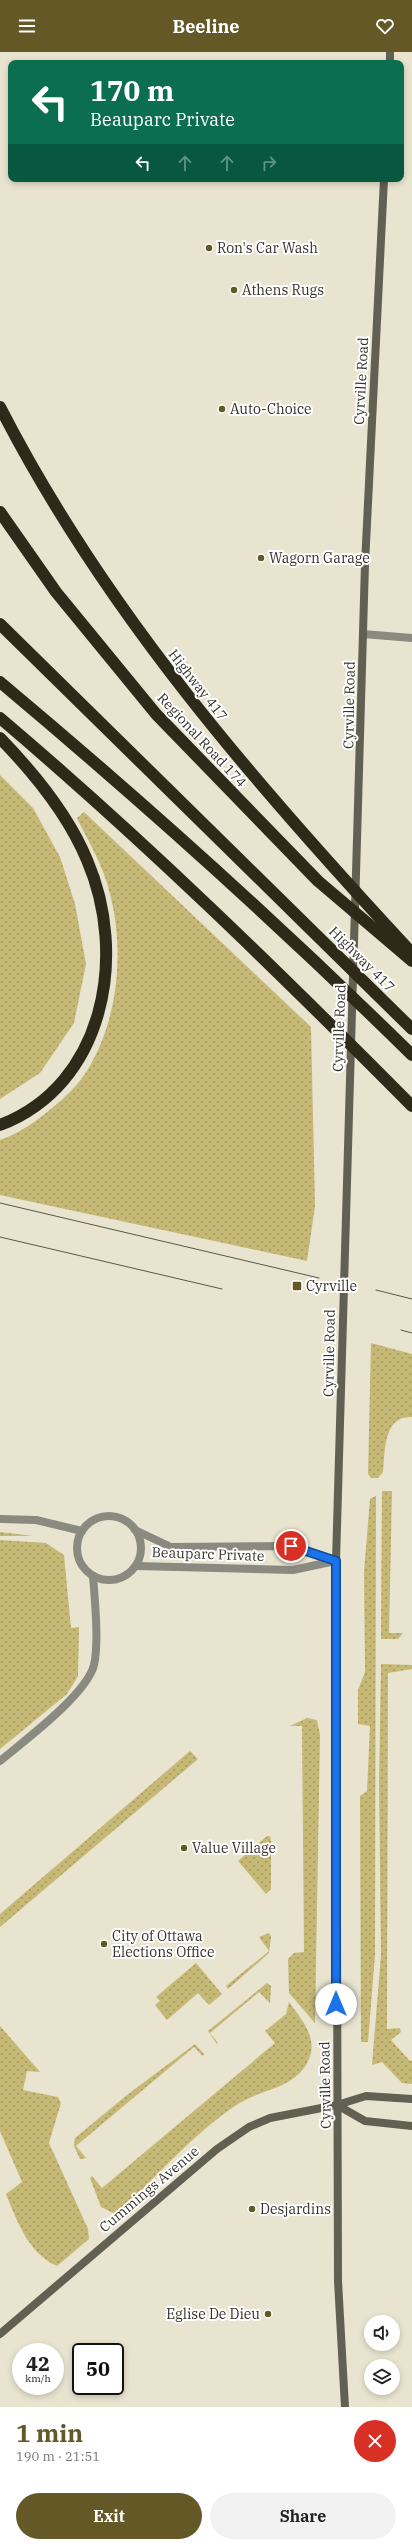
<!DOCTYPE html>
<html lang="en">
<head>
<meta charset="utf-8">
<style>
  body { margin:0; font-family:"IBM Plex Serif",serif; background:#f2f2f2; color:#222; height:100vh; display:flex; flex-direction:column; font-size:15px; white-space:nowrap }
  * { box-sizing:border-box; margin:0 }
  p { font-size:13px; color:#767676 }
  .icon { flex:none; width:22px; height:22px; fill:none; stroke:currentColor; stroke-width:2; stroke-linecap:round; stroke-linejoin:round }
  .map { position:relative; height:2355px; overflow:hidden }
  .drawer { display:flex; flex-direction:column; background:#fff; flex:1 }
  .drawer>* { flex:none }
  .guide { position:absolute; left:8px; top:8px; width:396px; height:122px; border-radius:8px; box-shadow:0 2px 6px #0003; background:#0b6e4f; color:#fff; overflow:hidden }
  .fabs { position:absolute; left:364px; top:2263px; display:grid; gap:8px }
  .fabs a { display:grid; place-items:center; width:36px; height:36px; border-radius:50%; background:#fff; box-shadow:0 2px 6px #0003; font-size:20px }
  .speed { position:absolute; left:12px; top:2291px; display:flex; gap:8px; font-size:20px; font-weight:700; text-align:center }
  .speed>* { display:grid; place-content:center; width:52px; height:52px; border-radius:50%; background:#fff; box-shadow:0 2px 6px #0003; line-height:1 }
  .speed small { font-size:10px; font-weight:400 }
  .speed .limit { border:2px solid #111; border-radius:6px; background:#fff; color:#111 }
  .pin { position:absolute; display:grid; place-items:center; width:34px; height:34px; color:#fff; margin:-17px; border:2px solid #fff; border-radius:50%; box-shadow:0 1px 4px #0007 }
  .me { position:absolute; width:44px; margin:-22px; rotate:0deg; stroke-linejoin:round; filter:drop-shadow(0 0 3px #0008) }
  .turn { display:flex; align-items:center; gap:14px; height:84px; padding:0 16px; font-size:18px }
  .turn .icon { width:52px; height:52px; stroke-width:2.5 }
  .turn b { display:block; font-size:28px; line-height:34px }
  .lanes { display:flex; align-items:center; height:38px; padding:0 16px; background:#0003; justify-content:center; gap:20px; direction:ltr }
  .lanes .off { opacity:.35 }
  .round { display:grid; place-items:center; flex:none; width:42px; height:42px; border-radius:21px; background:#f2f2f2 }
  .overview { display:flex; align-items:center; justify-content:space-between; height:68px; padding:0 16px }
  h1 { font-size:24px; font-weight:700; line-height:30px; color:#645926 }
  .cta { display:flex; gap:8px; margin-top:auto; padding:8px 16px }
  .cta a { flex:1; height:46px; border-radius:24px; background:#645926; color:#fff; font-size:16px; font-weight:700; line-height:46px; text-align:center }
  .cta a+a { background:#f2f2f2; color:#222 }
  header { display:flex; justify-content:space-between; align-items:center; height:52px; padding:0 16px; background:#645926; color:#fff; font-size:18px; font-weight:700 }
  .map>svg:first-child { display:block }
  .grass { fill:url(#grass-dots) }
  .lines { fill:none; stroke-linecap:round; stroke-linejoin:round }
  .street { stroke:#8b8a81; stroke-width:8 }
  .secondary { stroke:#625f53; stroke-width:8 }
  .highway { stroke:#2d2a19; stroke-width:12 }
  .tram { stroke:#5a574d; stroke-width:1 }
  .route-casing { stroke:#114b97; stroke-width:10 }
  .route { stroke:#1a73e8; stroke-width:7 }
  .poi-dot { fill:#645926; stroke:#fff; stroke-width:1.5 }
  .labels { text-anchor:middle; dominant-baseline:central; stroke-width:4; stroke-linejoin:round; paint-order:stroke }
  .poi-label { font-size:14px; fill:#35332b; stroke:#fff; text-anchor:start }
  .street-label { font-size:14px; fill:#35332b; stroke:#fff }
</style>
</head>
<body>
<header><svg class="icon" aria-label="menu" viewBox="0 0 24 24"><path d="M4 6h16M4 12h16M4 18h16"/></svg>Beeline<svg class="icon" aria-label="heart" viewBox="0 0 24 24"><path d="M12 20l-8-8c-3-5 5-10 8-4 3-6 11-1 8 4z"/></svg></header>
<div class="map">
<svg width="412" height="2355" viewBox="0 0 412 2355">
  <defs>
    <pattern id="grass-dots" width="8" height="8" patternUnits="userSpaceOnUse"><rect width="8" height="8" fill="#c6b875"/><path d="M2 2h.1M6 6h.1" fill="none" stroke="#a29660" stroke-width="1.8" stroke-linecap="round"/></pattern>
  </defs>
  <rect width="100%" height="100%" fill="#e8e4cf"/>
  <g class="grass">
    <polygon points="0,723 33,756 60,805 75,852 86,912 74,971 40,1021 0,1047"/>
    <path d="M84 760 311 975 315 1154 307 1209 0 1143V1088C20 1081 35 1070 51 1057 65 1045 79 1033 88 1017 119 966 125 896 109 838 103 813 88 789 77 766Z"/>
    <path d="M371 1291 412 1302V1365C383 1363 385 1401 383 1420L378 1426H371L368 1422Z"/>
    <polygon points="382,1439 392,1439 389,1581 403,1581 398,1587 381,1587"/>
    <polygon points="376,1444 375,1903 368,1990 361,1990 360,1744 367,1739 370,1674 358,1672 358,1638 365,1620 364,1520 370,1447"/>
    <polygon points="0,1480 33,1484 0,1484"/>
    <polygon points="0,1488 46,1491 64,1503 71,1576 79,1575 78,1624 67,1642 0,1697"/>
    <polygon points="381,1612 412,1613 412,1617 388,1621 387,1977 400,1976 401,1980 391,1988 410,2009 412,2008 412,2032 402,2031 382,2010 372,2013 381,1903 379,1732"/>
    <polygon points="307,1666 317,1668 320,1683 315,1971 289,1941 288,1907 294,1901 304,1900 302,1674 290,1674"/>
    <polygon points="190,1699 198,1707 0,1875 0,1862"/>
    <polygon points="267,1784 270,1784 271,1789 271,1837 266,1842 238,1809"/>
    <polygon points="269,1881 271,1885 269,1901 228,1937 226,1934 269,1899 259,1885"/>
    <polygon points="196,1911 222,1942 209,1953 198,1941 167,1968 155,1953 160,1949 156,1945"/>
    <polygon points="267,1931 271,1934 270,1951 259,1940 210,1981 218,1991 217,1992 208,1979"/>
    <path d="M289 1950C301 1967 318 1985 309 2007 296 2038 260 2036 235 2054 192 2083 154 2127 117 2163L101 2155 90 2126 92 2124 102 2136 275 1991 265 1979 286 1962Z"/>
    <path d="M0 1974 40 2020 27 2019 23 2038 58 2045 61 2051 49 2091 88 2177 89 2187 57 2214C29 2202 17 2169 6 2142L22 2130 0 2079Z"/>
    <polygon points="195,1992 204,2002 203,2004 194,1995 76,2094 86,2106 80,2107 74,2094 75,2086 127,2043"/>
  </g>
  <g class="lines">
    <g class="street">
      <polyline points="363,582 412,586"/>
      <circle cx="109" cy="1496" r="32"/>
      <polyline points="0,1467 36,1468 82,1479"/>
      <polyline points="135,1478 171,1495 291,1494 336,1509"/>
      <polyline points="136,1514 293,1518 335,1509"/>
      <path d="M0 1709C24 1689 87 1642 94 1613 99 1591 95 1549 93 1524"/>
    </g>
    <g class="secondary">
      <polyline points="390,11 390,0"/>
      <polyline points="337,2053 365,2069 412,2074"/>
      <polyline points="0,2282 217,2097 249,2075 270,2066 337,2053 366,2044 412,2047"/>
      <polyline points="345,2355 338,2229 336,1509 365,512 384,127"/>
    </g>
    <g class="highway">
      <path d="M0 355C105 560 256 733 412 901"/>
      <polyline points="0,460 56,540 156,662 318,829 412,909"/>
      <polyline points="0,572 412,977"/>
      <path d="M0 630C142 749 280 873 412 1003"/>
      <path d="M0 666C144 788 279 920 412 1054"/>
      <path d="M0 686C34 721 68 762 87 808 128 903 105 1033 0 1073"/>
    </g>
    <g class="tram">
      <polyline points="0,1151 319,1226"/>
      <polyline points="0,1185 222,1237"/>
      <polyline points="376,1238 412,1247"/>
      <polyline points="401,1278 412,1281"/>
    </g>
  </g>
  <g class="lines">
    <defs>
      <polyline id="route" points="291,1494 336,1509 336,1952"/>
    </defs>
    <use href="#route" class="route-casing"/>
    <use href="#route" class="route"/>
  </g>
  <g class="poi-dot">
    <circle cx="209" cy="196" r="4"/>
    <circle cx="234" cy="238" r="4"/>
    <circle cx="222" cy="357" r="4"/>
    <circle cx="261" cy="506" r="4"/>
    <rect x="292" y="1229" width="10" height="10" rx="2"/>
    <circle cx="184" cy="1796" r="4"/>
    <circle cx="104" cy="1892" r="4"/>
    <circle cx="252" cy="2157" r="4"/>
    <circle cx="268" cy="2262" r="4"/>
  </g>
  <g class="labels">
    <g class="poi-label">
      <text x="217" y="196">Ron's Car Wash</text>
      <text x="242" y="238">Athens Rugs</text>
      <text x="230" y="357">Auto-Choice</text>
      <text x="269" y="506">Wagorn Garage</text>
      <text x="306" y="1234">Cyrville</text>
      <text x="192" y="1796">Value Village</text>
      <text x="112" y="1884">City of Ottawa<tspan x="112" dy="16">Elections Office</tspan></text>
      <text x="260" y="2157">Desjardins</text>
      <text x="260" y="2262" text-anchor="end">Eglise De Dieu</text>
    </g>
    <g class="street-label">
      <text transform="translate(361 329) rotate(-87)">Cyrville Road</text>
      <text transform="translate(198 633) rotate(52)">Highway 417</text>
      <text transform="translate(349 653) rotate(-89)">Cyrville Road</text>
      <text transform="translate(202 688) rotate(47)">Regional Road 174</text>
      <text transform="translate(362 907) rotate(45)">Highway 417</text>
      <text transform="translate(339 976) rotate(-88)">Cyrville Road</text>
      <text transform="translate(329 1301) rotate(-89)">Cyrville Road</text>
      <text transform="translate(208 1502) rotate(2)">Beauparc Private</text>
      <text transform="translate(325 2033) rotate(-91)">Cyrville Road</text>
      <text transform="translate(149 2137) rotate(-40)">Cummings Avenue</text>
    </g>
  </g>
</svg>
<div class="fabs">
<a><svg class="icon" aria-label="sound" viewBox="0 0 24 24"><path d="M4 9h4l5-4v14l-5-4H4zM17 9q2 3 0 6"/></svg></a>
<a><svg class="icon" aria-label="layers" viewBox="0 0 24 24"><path d="M12 4l9 5-9 5-9-5zM3 14l9 5 9-5"/></svg></a>
</div>
<div class="speed"><div>42<small>km/h</small></div><div class="limit">50</div></div>
<div class="pin" style="left:291px;top:1494px;background:#d93025"><svg class="icon" aria-label="arrive" viewBox="0 0 24 24"><path d="M6 21V4h12l-3 4 3 4H6"/></svg></div>
<svg class="me" style="left:336px;top:1952px" viewBox="-20 -20 40 40"><circle r="19" fill="#fff"/><path d="M0-13L10 11 0 6-10 11z" fill="#1a73e8"/></svg>
<div class="guide">
<div class="turn"><svg class="icon" aria-label="left" viewBox="0 0 24 24"><path d="M17 20v-9H6M10 6l-5 5 5 5"/></svg><div><b>170 m</b>Beauparc Private</div></div>
<div class="lanes"><svg class="icon" aria-label="left" viewBox="0 0 24 24"><path d="M17 20v-9H6M10 6l-5 5 5 5"/></svg><svg class="icon off" aria-label="ahead" viewBox="0 0 24 24"><path d="M12 20V5M6 11l6-6 6 6"/></svg><svg class="icon off" aria-label="ahead" viewBox="0 0 24 24"><path d="M12 20V5M6 11l6-6 6 6"/></svg><svg class="icon off" aria-label="right" viewBox="0 0 24 24"><path d="M7 20v-9h11M14 6l5 5-5 5"/></svg></div>
</div>
</div>
<section class="drawer">
<div class="overview"><div><h1>1 min</h1><p>190 m · 21:51</p></div><a class="round" style="background:#d93025;color:#fff"><svg class="icon" aria-label="close" viewBox="0 0 24 24"><path d="M6 6l12 12M18 6L6 18"/></svg></a></div>
<div class="cta"><a>Exit</a><a>Share</a></div>
</section>
</body>
</html>
